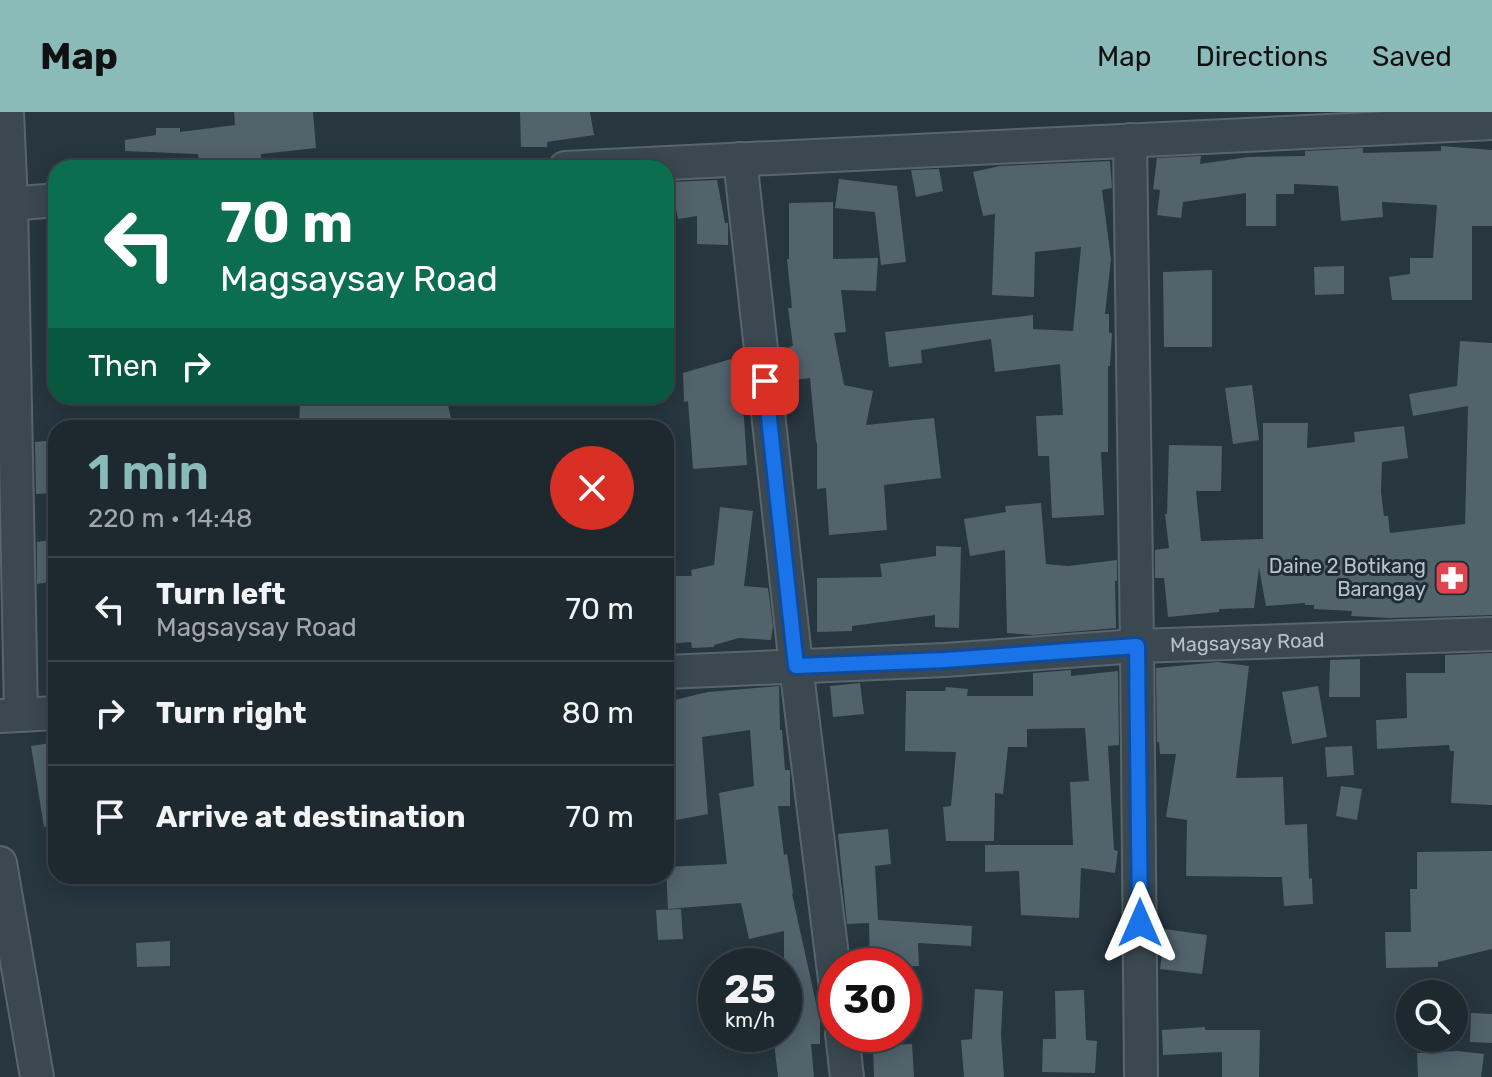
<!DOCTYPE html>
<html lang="en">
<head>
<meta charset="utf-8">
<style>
  body { margin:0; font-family:Rubik,sans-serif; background:#253037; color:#f1f3f6; height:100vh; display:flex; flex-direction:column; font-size:30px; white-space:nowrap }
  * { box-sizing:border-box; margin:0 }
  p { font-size:26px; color:#a0a6aa }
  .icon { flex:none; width:44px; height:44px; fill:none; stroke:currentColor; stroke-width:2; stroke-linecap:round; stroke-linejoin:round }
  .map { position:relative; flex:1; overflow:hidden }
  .side { position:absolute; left:48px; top:308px; width:626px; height:464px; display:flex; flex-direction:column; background:#1d282f; border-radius:24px; box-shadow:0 4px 20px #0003,0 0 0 2px #3b444b }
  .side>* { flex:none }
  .guide { position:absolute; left:48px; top:48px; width:626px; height:244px; border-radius:24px; box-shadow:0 4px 20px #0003,0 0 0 2px #3b444b; background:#0b6e4f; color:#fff; overflow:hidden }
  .tools { position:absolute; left:1396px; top:868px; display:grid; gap:16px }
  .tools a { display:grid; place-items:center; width:72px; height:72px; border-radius:50%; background:#1d282f; box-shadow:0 4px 20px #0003,0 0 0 2px #3b444b; font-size:40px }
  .speed { position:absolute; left:698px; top:836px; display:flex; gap:16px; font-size:40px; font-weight:700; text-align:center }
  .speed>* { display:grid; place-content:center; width:104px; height:104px; border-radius:50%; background:#1d282f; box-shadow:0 4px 20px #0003,0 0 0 2px #3b444b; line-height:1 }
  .speed small { font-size:20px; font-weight:400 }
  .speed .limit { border:12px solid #d22; background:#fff; color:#111 }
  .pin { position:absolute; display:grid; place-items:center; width:68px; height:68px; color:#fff; margin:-34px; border-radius:16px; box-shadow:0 4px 12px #0006 }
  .me { position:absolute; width:88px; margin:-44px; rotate:0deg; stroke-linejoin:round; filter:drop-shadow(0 0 6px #0008) }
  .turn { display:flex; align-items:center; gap:28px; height:168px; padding:0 40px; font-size:36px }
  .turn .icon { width:104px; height:104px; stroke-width:2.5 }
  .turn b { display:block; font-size:56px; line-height:68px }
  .then { display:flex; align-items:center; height:76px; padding:0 40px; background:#0003; gap:16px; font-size:30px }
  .round { display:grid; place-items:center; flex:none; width:84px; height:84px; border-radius:42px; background:#253037 }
  .summary { display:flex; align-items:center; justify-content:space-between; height:136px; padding:0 40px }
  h1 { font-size:48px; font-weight:600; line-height:60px; color:#8bbbb9 }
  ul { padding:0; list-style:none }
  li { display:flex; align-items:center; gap:24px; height:104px; padding:0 40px; border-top:2px solid #3b444b }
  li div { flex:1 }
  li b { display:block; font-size:30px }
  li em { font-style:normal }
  header { display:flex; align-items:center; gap:48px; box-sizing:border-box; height:112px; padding:0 40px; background:#8bbbb9; color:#111 }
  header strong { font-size:38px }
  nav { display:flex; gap:44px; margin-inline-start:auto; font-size:28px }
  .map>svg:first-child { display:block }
  .building { fill:#52636c }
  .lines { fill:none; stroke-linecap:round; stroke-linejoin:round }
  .street-casing { stroke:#59656d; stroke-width:36 }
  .street { stroke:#3b484f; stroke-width:32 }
  .route-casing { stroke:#114b97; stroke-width:20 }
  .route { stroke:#1a73e8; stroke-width:14 }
  .labels { text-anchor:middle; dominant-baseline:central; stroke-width:6; stroke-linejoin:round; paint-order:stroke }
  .poi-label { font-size:20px; fill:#b7c2ca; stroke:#202d34; text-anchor:end }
  .street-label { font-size:20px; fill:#b7c2ca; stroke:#202d34 }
</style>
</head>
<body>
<header>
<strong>Map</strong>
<nav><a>Map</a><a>Directions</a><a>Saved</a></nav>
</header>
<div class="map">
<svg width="1492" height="965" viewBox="0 0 1492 965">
  <rect width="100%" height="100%" fill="#27363f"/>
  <g class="building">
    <polygon points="234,0 313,0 316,36 261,42 261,51 228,53 228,56 200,56 198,42 125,39 125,28 156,23 156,16 180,16 180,20 235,13"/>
    <polygon points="520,0 590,0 594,23 547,30 547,35 521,35"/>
    <polygon points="1441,34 1492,38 1492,114 1472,114 1472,188 1392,188 1389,165 1410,162 1410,146 1433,146 1437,93 1382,90 1383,105 1341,109 1338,74 1294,72 1294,82 1276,82 1276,114 1246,114 1246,81 1183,90 1181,106 1157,103 1160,78 1153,77 1157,46 1201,44 1200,52 1248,45 1305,44 1305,39 1363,36 1363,41 1441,39"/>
    <polygon points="1110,49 1112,76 1102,78 1111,147 1105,202 1109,202 1109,221 1112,221 1110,254 1108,254 1108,340 1101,340 1104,403 1052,406 1049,344 1038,344 1036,304 1063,303 1060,252 995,260 991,227 921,238 922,251 889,255 885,220 1033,203 1033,217 1073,219 1081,135 1035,140 1034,185 992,183 995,102 983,104 973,60 1000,54"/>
    <polygon points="939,57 943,79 916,85 911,58"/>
    <polygon points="839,67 897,74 906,150 881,153 875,100 835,96"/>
    <polygon points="717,68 725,111 728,111 728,133 697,132 697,104 678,107 671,70"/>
    <polygon points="833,90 833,147 878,146 876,179 841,178 846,220 834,221 844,273 873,279 866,313 934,306 941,366 884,373 887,418 829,423 826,376 817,377 817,331 816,330 810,266 795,268 794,262 783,263 781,241 790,241 789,235 793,234 788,196 792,196 787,147 789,147 789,91"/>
    <polygon points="1344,154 1344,182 1315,183 1314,155"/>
    <polygon points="1212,158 1212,235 1164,235 1163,160"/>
    <polygon points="1460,229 1492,231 1492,503 1391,506 1351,504 1352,499 1314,497 1314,493 1305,493 1305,491 1266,494 1259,456 1254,496 1219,497 1219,500 1168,505 1164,466 1155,466 1155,438 1169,436 1165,402 1167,402 1169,333 1222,334 1221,379 1196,379 1201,429 1263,427 1263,311 1308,311 1307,336 1355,330 1354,320 1404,314 1408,346 1382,350 1381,380 1384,404 1388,404 1390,421 1465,412 1468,294 1413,304 1409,282 1457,274"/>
    <polygon points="731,247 744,306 747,353 693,357 688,289 684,290 683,261"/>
    <polygon points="1252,273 1259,328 1233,332 1225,276"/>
    <polygon points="394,284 446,284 453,316 299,316 300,289 359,290"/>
    <polygon points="56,328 56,381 36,382 35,330"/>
    <polygon points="1041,391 1046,452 1068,454 1117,448 1117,469 1115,469 1116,516 1033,523 1007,521 1005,438 970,444 964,407 1006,400 1005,394"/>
    <polygon points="720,395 753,399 744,474 768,476 773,514 771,528 739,526 714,533 714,535 692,536 691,530 666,532 666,464 692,464 691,458 714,453"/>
    <polygon points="56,427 56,469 37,472 37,430"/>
    <polygon points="936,434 961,435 959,516 935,515 935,503 852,514 852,519 817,520 817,466 882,465 880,452 936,444"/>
    <polygon points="1492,541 1492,693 1451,691 1454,639 1450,639 1449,633 1377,637 1376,608 1407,606 1406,561 1445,561 1445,543"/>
    <polygon points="1360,547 1360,585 1329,585 1330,548"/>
    <polygon points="1218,550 1249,554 1236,666 1283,665 1285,713 1307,712 1309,767 1312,766 1313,792 1284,794 1282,765 1186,764 1187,708 1166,705 1176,642 1160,642 1159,630 1157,630 1156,556"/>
    <polygon points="1071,558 1071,564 1118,559 1119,633 1108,634 1114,738 1118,739 1115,761 1081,756 1079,806 1021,803 1019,759 985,760 985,733 1073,733 1070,670 1089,669 1085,616 1027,617 1027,635 1008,635 1003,682 995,681 994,729 946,729 943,695 951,694 956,640 905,639 906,579 945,579 946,575 968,577 967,584 1033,584 1033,561"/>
    <polygon points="860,571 864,602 833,605 830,574"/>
    <polygon points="779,574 780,618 782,618 785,658 790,658 790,694 778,694 784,743 787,742 793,781 792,782 818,900 820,900 820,932 811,932 814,965 778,965 773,922 784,922 784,819 749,827 741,791 668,797 666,755 727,752 719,681 754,674 750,618 702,625 708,702 666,710 666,680 672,679 667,621 666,621 666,590 708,580"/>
    <polygon points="1318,574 1327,625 1292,632 1282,580"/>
    <polygon points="56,630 56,714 44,715 31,634"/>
    <polygon points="1352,634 1354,663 1327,665 1325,635"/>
    <polygon points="1341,674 1362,677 1357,708 1336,704"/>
    <polygon points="888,717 891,752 875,754 878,808 972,814 971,834 918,831 919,854 870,854 869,811 847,812 838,722"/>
    <polygon points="1492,739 1492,837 1438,850 1438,855 1386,856 1385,820 1411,820 1410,777 1417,777 1417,740"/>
    <polygon points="681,797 683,827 658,828 656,798"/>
    <polygon points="1165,817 1207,823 1202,862 1160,857"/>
    <polygon points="170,829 170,854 137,855 136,831"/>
    <polygon points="975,877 1003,879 1001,923 1004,965 964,965 961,928 972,927"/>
    <polygon points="1084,878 1086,928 1097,929 1095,961 1042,960 1043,927 1056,927 1055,879"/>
    <polygon points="1471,901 1492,902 1492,931 1470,930"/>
    <polygon points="1205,915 1205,918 1260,918 1259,965 1222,965 1222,940 1163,943 1162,918"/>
    <polygon points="912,932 914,965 874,965 873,934"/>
    <polygon points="1458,939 1484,942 1481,965 1418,965 1417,941"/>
  </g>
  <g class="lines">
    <defs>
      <g id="street">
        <polyline points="7,0 11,92 21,602"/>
        <polyline points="1130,28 1137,534 1141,965"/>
        <polyline points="740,47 796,554 836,876"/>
        <polyline points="565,56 1492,11"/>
        <polyline points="11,92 56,88"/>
        <path id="s1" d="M666 560 945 548 1137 534 1492 522"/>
        <polyline points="0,604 56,601"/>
        <polyline points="0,751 37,965"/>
        <polyline points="842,922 847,965"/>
      </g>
    </defs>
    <use href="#street" class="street-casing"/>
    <use href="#street" class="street"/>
  </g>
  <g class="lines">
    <defs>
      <polyline id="route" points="765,269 796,554 945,548 1137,534 1140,811"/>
    </defs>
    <use href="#route" class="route-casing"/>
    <use href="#route" class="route"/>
  </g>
  <defs>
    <symbol id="pharmacy-square" viewBox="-11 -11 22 22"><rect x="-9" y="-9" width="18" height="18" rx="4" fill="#e0444e" stroke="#202d34"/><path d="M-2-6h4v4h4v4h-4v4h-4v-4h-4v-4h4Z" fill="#fff"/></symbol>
  </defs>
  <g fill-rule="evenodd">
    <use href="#pharmacy-square" x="1432" y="446" width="40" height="40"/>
  </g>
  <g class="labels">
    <g class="poi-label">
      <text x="1426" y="454">Daine 2 Botikang<tspan x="1426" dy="23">Barangay</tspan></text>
    </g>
    <g class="street-label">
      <text stroke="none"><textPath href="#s1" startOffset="582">Magsaysay Road</textPath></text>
    </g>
  </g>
</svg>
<div class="tools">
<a><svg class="icon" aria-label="search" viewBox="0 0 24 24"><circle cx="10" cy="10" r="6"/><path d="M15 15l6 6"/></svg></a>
</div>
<div class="speed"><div>25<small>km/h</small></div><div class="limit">30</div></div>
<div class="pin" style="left:765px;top:269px;background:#d93025"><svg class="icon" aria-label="arrive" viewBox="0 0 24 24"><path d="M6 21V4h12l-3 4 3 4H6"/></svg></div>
<svg class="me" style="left:1140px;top:811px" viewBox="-20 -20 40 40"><path d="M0-17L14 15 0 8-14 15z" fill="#1a73e8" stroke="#fff" stroke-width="4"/></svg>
<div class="guide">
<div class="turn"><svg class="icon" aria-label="left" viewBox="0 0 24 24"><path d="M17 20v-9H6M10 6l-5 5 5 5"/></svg><div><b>70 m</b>Magsaysay Road</div></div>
<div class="then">Then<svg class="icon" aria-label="right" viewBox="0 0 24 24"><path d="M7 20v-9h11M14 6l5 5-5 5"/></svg></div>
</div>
<section class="side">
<div class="summary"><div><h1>1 min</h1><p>220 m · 14:48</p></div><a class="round" style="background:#d93025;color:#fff"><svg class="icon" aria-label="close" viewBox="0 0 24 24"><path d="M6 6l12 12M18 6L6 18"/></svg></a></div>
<ul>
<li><svg class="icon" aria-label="left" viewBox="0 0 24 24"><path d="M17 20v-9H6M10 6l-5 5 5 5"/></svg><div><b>Turn left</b><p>Magsaysay Road</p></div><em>70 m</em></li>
<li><svg class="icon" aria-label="right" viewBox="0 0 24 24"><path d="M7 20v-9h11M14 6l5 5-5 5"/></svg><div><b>Turn right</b></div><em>80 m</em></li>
<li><svg class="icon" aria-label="arrive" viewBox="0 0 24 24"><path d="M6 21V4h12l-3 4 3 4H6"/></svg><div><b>Arrive at destination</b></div><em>70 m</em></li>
</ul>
</section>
</div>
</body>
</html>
